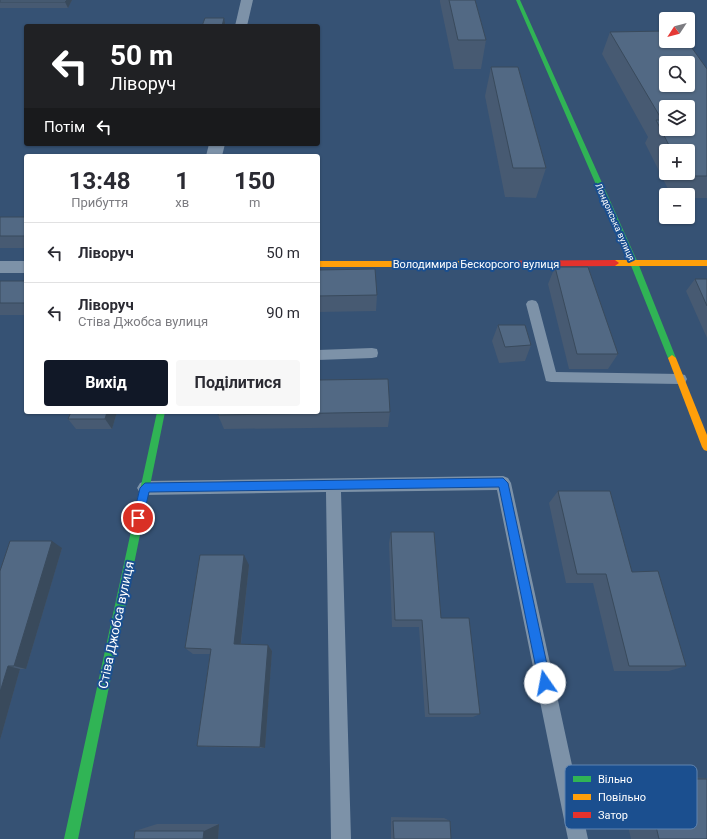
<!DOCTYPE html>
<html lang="uk">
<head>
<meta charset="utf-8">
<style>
  body { margin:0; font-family:Roboto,sans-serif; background:#f7f7f7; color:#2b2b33; height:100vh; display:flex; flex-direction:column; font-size:15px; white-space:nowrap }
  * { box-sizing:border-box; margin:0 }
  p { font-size:13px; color:#7c7c81 }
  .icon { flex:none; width:22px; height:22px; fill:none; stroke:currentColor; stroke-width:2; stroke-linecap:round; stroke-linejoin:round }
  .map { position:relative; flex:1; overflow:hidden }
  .panel { position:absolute; left:24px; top:154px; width:296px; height:260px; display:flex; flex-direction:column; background:#fff; border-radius:4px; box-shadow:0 1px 3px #0004 }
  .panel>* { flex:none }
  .guide { position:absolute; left:24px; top:24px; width:296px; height:122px; border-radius:4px; box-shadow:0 1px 3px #0004; background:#202124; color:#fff; overflow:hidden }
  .needle { width:26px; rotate:234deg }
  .fabs { position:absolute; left:659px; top:12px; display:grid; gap:8px }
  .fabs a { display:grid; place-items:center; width:36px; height:36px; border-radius:4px; background:#fff; box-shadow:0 1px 3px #0004; font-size:20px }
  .pin { position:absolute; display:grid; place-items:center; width:34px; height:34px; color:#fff; margin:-17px; border:2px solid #fff; border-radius:50%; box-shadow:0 1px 4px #0007 }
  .me { position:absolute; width:44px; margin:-22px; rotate:348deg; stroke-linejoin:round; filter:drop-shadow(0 0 3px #0008) }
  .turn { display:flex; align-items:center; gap:14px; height:84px; padding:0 20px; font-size:18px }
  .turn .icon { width:52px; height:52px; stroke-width:2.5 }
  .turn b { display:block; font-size:28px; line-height:34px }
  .then { display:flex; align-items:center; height:38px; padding:0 20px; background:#0003; gap:8px; font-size:15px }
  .eta { display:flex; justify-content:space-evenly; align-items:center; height:68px; text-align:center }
  .eta b { font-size:24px; font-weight:700; line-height:28px }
  .cta { display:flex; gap:8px; margin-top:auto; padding:8px 20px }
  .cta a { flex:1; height:46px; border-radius:4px; background:#111827; color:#fff; font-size:16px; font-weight:700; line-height:46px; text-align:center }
  .cta a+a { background:#f7f7f7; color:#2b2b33 }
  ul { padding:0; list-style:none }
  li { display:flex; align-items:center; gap:12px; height:60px; padding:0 20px; border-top:1px solid #e1e1e2 }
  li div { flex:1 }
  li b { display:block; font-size:15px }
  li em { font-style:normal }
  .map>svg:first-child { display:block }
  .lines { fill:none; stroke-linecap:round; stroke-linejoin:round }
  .lane { fill:#7d92a8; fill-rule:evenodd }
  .street { fill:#7d92a8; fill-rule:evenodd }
  .fast { fill:#30b455; fill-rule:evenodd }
  .slow { fill:#ff9f0a; fill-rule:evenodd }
  .jam { fill:#e5322d; fill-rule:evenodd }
  .wall { fill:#475a72; fill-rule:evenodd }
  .shaded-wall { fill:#394a5c }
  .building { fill:#526984; stroke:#394a5c; fill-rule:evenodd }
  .route { fill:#1a73e8; stroke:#114b97 }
  .labels { text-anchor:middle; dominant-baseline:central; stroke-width:4; stroke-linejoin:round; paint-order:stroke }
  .far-street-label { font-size:9px; fill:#fff; stroke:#1b4f8f }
  .street-label { font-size:11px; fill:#fff; stroke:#1b4f8f }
  .near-street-label { font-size:13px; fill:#fff; stroke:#1b4f8f }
  .key { fill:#1b4f8f; stroke:#5f84b1; stroke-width:1 }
  .key-label { font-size:11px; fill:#fff }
</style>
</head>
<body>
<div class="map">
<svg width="707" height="839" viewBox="0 0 707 839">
  <rect width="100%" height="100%" fill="#365274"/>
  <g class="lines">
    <g class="lane">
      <polygon points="532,300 536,301 538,304 556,372 680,374 685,375 687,379 685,383 680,384 551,382 546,381 526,304 528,301"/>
      <polygon points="372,348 377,349 378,353 377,357 372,358 318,360 318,350"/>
      <polygon points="503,476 508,478 511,483 588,839 568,839 497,490 341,492 351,839 331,839 326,492 145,495 140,493 137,488 140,483 145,481"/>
    </g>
    <g class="street">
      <polygon points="241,0 253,0 247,26 235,26"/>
      <polygon points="209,144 225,144 222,156 206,156"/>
      <rect x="0" y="261" width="26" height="12"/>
    </g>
    <g class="fast">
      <polygon points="516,0 520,0 638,263 676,358 675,360 672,361 668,358 630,263"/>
      <polygon points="157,412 165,412 78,839 64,839"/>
    </g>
    <g class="slow">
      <polygon points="615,260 707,260 707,266 615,266 611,263"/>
      <polygon points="318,261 483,261 487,264 483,267 318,267"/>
      <polygon points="672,355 676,358 707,435 707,451 704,450 702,447 668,358"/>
    </g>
    <polygon class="jam" points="615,260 619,263 615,266 483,267 479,264 483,261"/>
  </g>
  <g class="wall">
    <polygon points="0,0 72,0 68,8 0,8"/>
    <polygon points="440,0 475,0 486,40 481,69 454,69 440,2"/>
    <path d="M610 32 707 69V198H688V195H671L645 143 648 137 602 54ZM666 151H688V173H666Z"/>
    <polygon points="491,67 546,168 536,198 505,197 485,96"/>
    <rect x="0" y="217" width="26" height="31"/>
    <polygon points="555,267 618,354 608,369 569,369 548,284"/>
    <polygon points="318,270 377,295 376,311 318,312"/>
    <polygon points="695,279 707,279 707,338 686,291"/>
    <rect x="0" y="281" width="26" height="34"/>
    <polygon points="498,325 531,345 525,361 499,363 492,341"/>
    <polygon points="71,412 117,412 112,429 76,429 68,419"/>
    <polygon points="390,412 388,427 224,429 218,415"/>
    <polygon points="558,491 632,572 686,666 669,671 614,671 593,583 566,583 549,503"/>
    <polygon points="391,532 441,618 480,714 473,717 425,717 419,627 392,627 389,543"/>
    <polygon points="62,548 26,669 20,669 0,740 0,571"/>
    <polygon points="249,565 241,644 268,645 272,651 265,748 206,747 197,746 210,654 193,654 185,648"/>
    <polygon points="683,777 707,778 707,839 631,839 617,778"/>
    <polygon points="391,817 444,818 450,821 451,839 391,839"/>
    <polygon points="157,824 219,824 218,839 134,839 135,831"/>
  </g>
  <g class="shaded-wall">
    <polygon points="67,0 72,0 68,8 65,2"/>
    <polygon points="224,18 225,23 225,26 222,26"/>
    <polygon points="107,412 117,412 112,429 105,419"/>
    <polygon points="52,541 62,548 26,669 14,666"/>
    <polygon points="244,555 249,565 240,650 234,644"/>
    <polygon points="268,645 272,651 265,748 260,747"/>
    <polygon points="8,666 20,669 0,740 0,692"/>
    <polygon points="219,824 218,839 203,839 204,831"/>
  </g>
  <g class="building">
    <polygon points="0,0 67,0 65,2 0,2"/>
    <polygon points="449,0 475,0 486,40 458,40"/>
    <polygon points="205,18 224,18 222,26 202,26"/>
    <path d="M666 31V41H687L707 69V176H686L684 173H688V151H672L656 120H662L610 32ZM666 63H688V85H666ZM666 107H688V129H666Z"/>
    <polygon points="491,67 518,67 546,168 513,168"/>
    <rect x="0" y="217" width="26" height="19"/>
    <polygon points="555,267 588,267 618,354 577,354"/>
    <polygon points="375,269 377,295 318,296 318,270"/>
    <polygon points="695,279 707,279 707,306"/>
    <rect x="0" y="281" width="26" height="22"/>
    <polygon points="498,325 525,325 531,345 505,347"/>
    <polygon points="388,379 390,412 218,415 219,412 318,412 318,380"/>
    <polygon points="71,412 107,412 105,419 68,419"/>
    <polygon points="558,491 610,491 632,572 658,571 686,666 629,666 606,574 577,574"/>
    <polygon points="391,532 434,532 441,618 469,618 480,714 429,714 422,620 395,620"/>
    <polygon points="10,541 52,541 14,666 8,666 0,692 0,571"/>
    <polygon points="200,555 244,555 234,644 268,645 260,747 197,746 211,649 185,648"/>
    <polygon points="645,779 707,779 707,839 659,839"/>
    <polygon points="393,821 450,821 451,839 394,839"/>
    <polygon points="135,831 204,831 203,839 134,839"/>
  </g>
  <polygon class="route" points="503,478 508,483 551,683 549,687 545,689 541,687 539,683 499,487 149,492 142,522 138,523 135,522 133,518 140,488 145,483"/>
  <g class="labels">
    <g class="far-street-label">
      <text transform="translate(615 222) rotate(66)">Лондонська вулиця</text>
    </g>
    <g class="street-label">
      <text x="476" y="264">Володимира Бескорсого вулиця</text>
    </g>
    <g class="near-street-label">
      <text transform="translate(116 625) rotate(-78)">Стіва Джобса вулиця</text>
    </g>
  </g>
  <rect x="565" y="765" width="132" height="64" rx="6" class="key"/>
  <rect x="573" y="776" width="18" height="6" fill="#30b455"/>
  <rect x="573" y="794" width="18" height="6" fill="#ff9f0a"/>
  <rect x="573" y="812" width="18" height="6" fill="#e5322d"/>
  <g class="key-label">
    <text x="598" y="783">Вільно</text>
    <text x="598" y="801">Повільно</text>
    <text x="598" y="819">Затор</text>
  </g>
</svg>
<div class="fabs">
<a><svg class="needle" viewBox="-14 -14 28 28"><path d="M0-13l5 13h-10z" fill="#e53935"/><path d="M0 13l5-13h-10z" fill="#7c7c81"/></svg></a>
<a><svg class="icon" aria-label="search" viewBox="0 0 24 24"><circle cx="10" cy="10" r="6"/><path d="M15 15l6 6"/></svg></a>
<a><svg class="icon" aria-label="layers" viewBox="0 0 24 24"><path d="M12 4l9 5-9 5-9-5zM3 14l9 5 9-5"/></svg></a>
<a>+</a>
<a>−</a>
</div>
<div class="pin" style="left:138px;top:518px;background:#d93025"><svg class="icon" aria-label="arrive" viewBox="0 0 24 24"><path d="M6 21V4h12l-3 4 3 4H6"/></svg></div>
<svg class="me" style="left:545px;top:683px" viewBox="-20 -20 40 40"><circle r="19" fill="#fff"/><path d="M0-13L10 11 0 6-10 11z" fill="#1a73e8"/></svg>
<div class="guide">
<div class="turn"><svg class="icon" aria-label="left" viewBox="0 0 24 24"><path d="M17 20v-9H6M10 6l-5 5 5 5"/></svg><div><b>50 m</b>Ліворуч</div></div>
<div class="then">Потім<svg class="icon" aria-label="left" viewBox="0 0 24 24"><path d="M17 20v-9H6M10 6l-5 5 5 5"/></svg></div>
</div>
<section class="panel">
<div class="eta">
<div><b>13:48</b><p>Прибуття</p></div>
<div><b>1</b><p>хв</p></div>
<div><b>150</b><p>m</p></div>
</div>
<ul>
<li><svg class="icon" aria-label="left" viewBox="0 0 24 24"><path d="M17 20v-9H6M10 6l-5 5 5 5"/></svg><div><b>Ліворуч</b></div><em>50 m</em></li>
<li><svg class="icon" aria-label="left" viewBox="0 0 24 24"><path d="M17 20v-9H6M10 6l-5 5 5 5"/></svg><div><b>Ліворуч</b><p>Стіва Джобса вулиця</p></div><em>90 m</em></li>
</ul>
<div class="cta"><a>Вихід</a><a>Поділитися</a></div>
</section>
</div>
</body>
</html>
